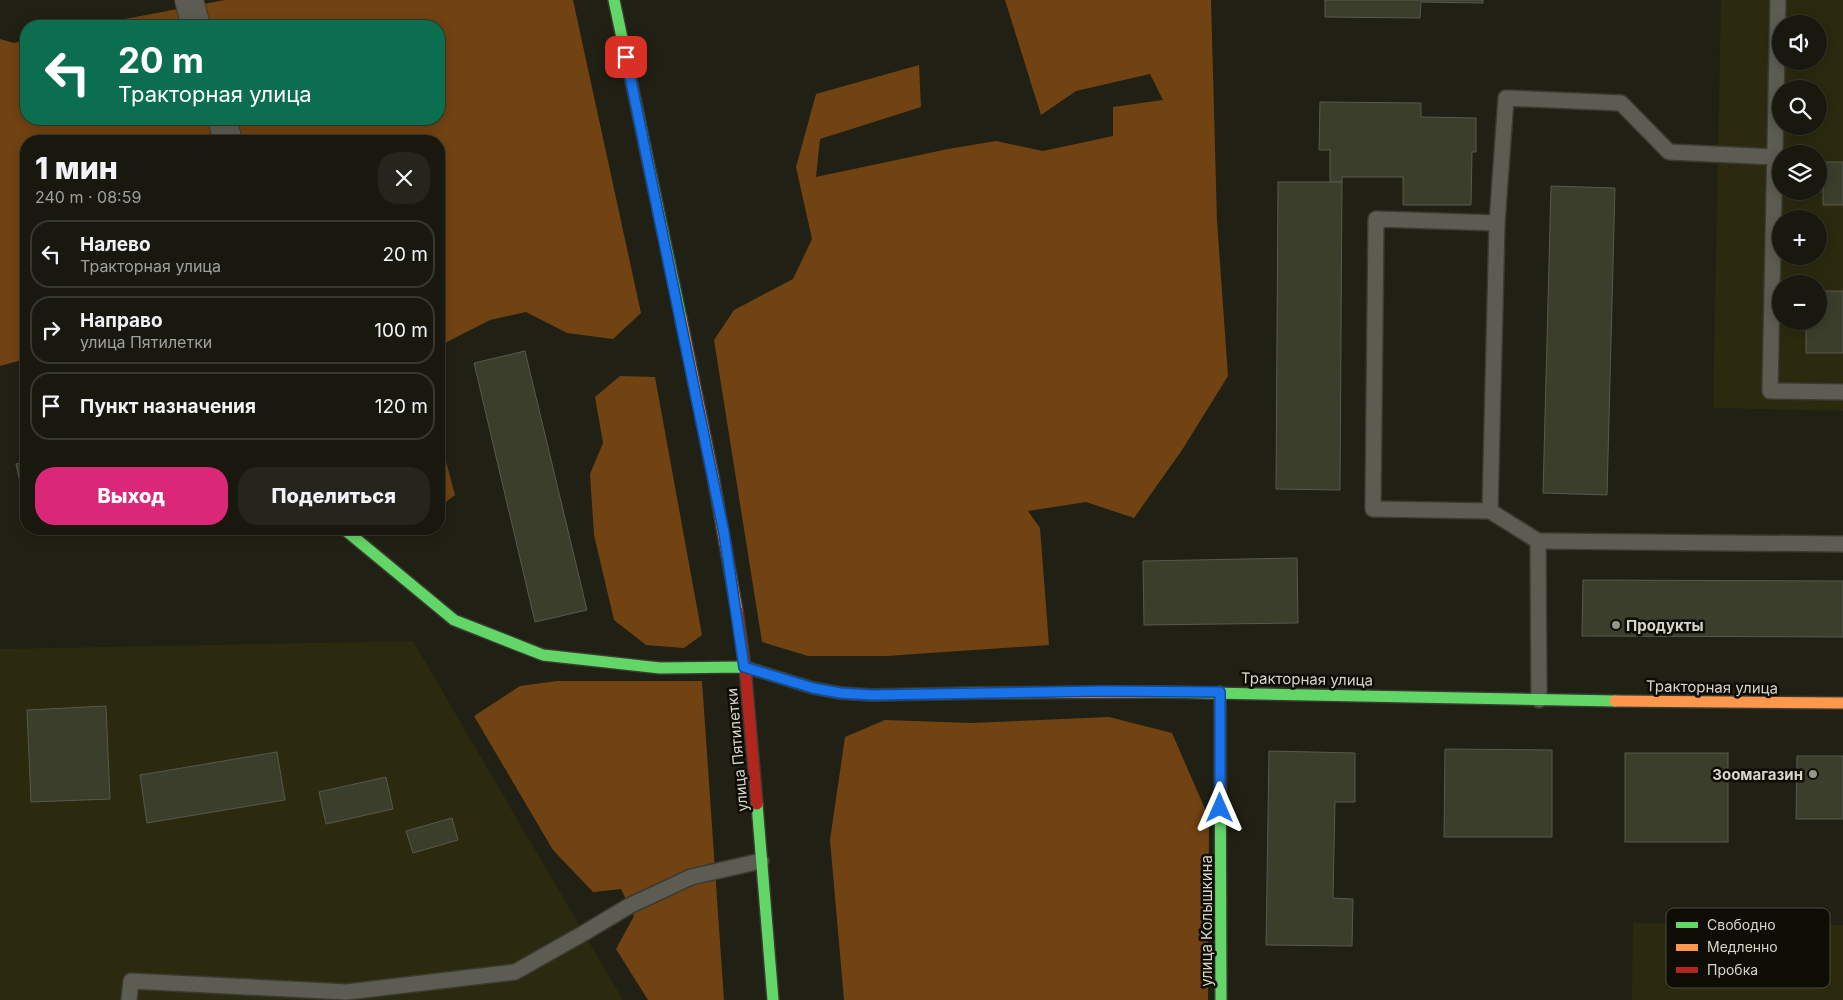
<!DOCTYPE html>
<html lang="ru">
<head>
<meta charset="utf-8">
<style>
  body { margin:0; font-family:Inter,sans-serif; background:#25251d; color:#f1f3f6; height:100vh; display:flex; flex-direction:column; font-size:19px; white-space:nowrap }
  * { box-sizing:border-box; margin:0 }
  p { font-size:16px; color:#9fa09e }
  .icon { flex:none; width:28px; height:28px; fill:none; stroke:currentColor; stroke-width:2; stroke-linecap:round; stroke-linejoin:round }
  .map { position:relative; flex:1; overflow:hidden }
  .panel { position:absolute; left:20px; top:135px; width:425px; height:400px; display:flex; flex-direction:column; background:#18180f; border-radius:20px; box-shadow:0 2px 12px #0003,0 0 0 1px #36372f }
  .panel>* { flex:none }
  .guide { position:absolute; left:20px; top:20px; width:425px; height:105px; border-radius:20px; box-shadow:0 2px 12px #0003,0 0 0 1px #36372f; background:#0b6e4f; color:#fff; overflow:hidden }
  .fabs { position:absolute; left:1772px; top:15px; display:grid; gap:10px }
  .fabs a { display:grid; place-items:center; width:55px; height:55px; border-radius:50%; background:#18180f; box-shadow:0 2px 12px #0003,0 0 0 1px #36372f; font-size:25px }
  .pin { position:absolute; display:grid; place-items:center; width:42px; height:42px; color:#fff; margin:-21px; border-radius:10px; box-shadow:0 2px 8px #0006 }
  .me { position:absolute; width:55px; margin:-28px; rotate:0deg; stroke-linejoin:round; filter:drop-shadow(0 0 4px #0008) }
  .turn { display:flex; align-items:center; gap:18px; height:105px; padding:0 15px; font-size:22px }
  .turn .icon { width:65px; height:65px; stroke-width:2.5 }
  .turn b { display:block; font-size:35px; line-height:42px }
  .round { display:grid; place-items:center; flex:none; width:52px; height:52px; border-radius:20px; background:#25251d }
  .summary { display:flex; align-items:center; justify-content:space-between; height:85px; padding:0 15px }
  h1 { font-size:30px; font-weight:800; line-height:38px }
  .button { display:flex; gap:10px; margin-top:auto; padding:10px 15px }
  .button a { flex:1; height:58px; border-radius:20px; background:#db2777; color:#fff; font-size:20px; font-weight:800; line-height:58px; text-align:center }
  .button a+a { background:#25251d; color:#f1f3f6 }
  ul { padding:0; list-style:none }
  li { display:flex; align-items:center; gap:15px; height:68px; margin:0 10px 8px; padding:0 5px; border:2px solid #36372f; border-radius:20px }
  li div { flex:1 }
  li b { display:block; font-size:19px }
  li em { font-style:normal }
  .map>svg:first-child { display:block }
  .built { fill:#2b290e; fill-rule:evenodd }
  .forest { fill:#714312 }
  .building { fill:#3a3e2b; stroke:#58594f }
  .lines { fill:none; stroke-linecap:round; stroke-linejoin:round }
  .lane-casing { stroke:#3b3a32; stroke-width:18 }
  .street-casing { stroke:#3b3a32; stroke-width:30 }
  .fast-casing { stroke:#3b3a32; stroke-width:14 }
  .slow-casing { stroke:#3b3a32; stroke-width:14 }
  .jam-casing { stroke:#3b3a32; stroke-width:14 }
  .lane { stroke:#5c5c52; stroke-width:15 }
  .street { stroke:#5c5c52; stroke-width:28 }
  .fast { stroke:#63d668; stroke-width:11 }
  .slow { stroke:#ff974d; stroke-width:11 }
  .jam { stroke:#b3261e; stroke-width:11 }
  .route-casing { stroke:#114b97; stroke-width:12 }
  .route { stroke:#1a73e8; stroke-width:9 }
  .poi-dot { fill:#969689; stroke:#0d0d05; stroke-width:2 }
  .labels { text-anchor:middle; dominant-baseline:central; stroke-width:5; stroke-linejoin:round; paint-order:stroke }
  .poi-label { font-size:15px; font-weight:bold; fill:#d6d5c8; stroke:#0d0d05; text-anchor:start }
  .street-label { font-size:15px; fill:#d6d5c8; stroke:#0d0d05 }
  .key { fill:#0d0d05; stroke:#494940; stroke-width:1 }
  .key-label { font-size:14px; fill:#d6d5c8 }
</style>
</head>
<body>
<div class="map">
<svg width="1843" height="1000" viewBox="0 0 1843 1000">
  <rect width="100%" height="100%" fill="#202014"/>
  <g class="built">
    <path d="M1721 0H1843V411L1713 408ZM1781 24H1819V61H1781ZM1781 89H1819V126H1781ZM1781 154H1819V191H1781ZM1781 219H1819V256H1781ZM1781 284H1819V321H1781Z"/>
    <polygon points="413,641 623,1000 0,1000 0,649"/>
    <polygon points="1633,923 1843,925 1843,1000 1632,1000"/>
  </g>
  <g class="forest">
    <polygon points="225,0 573,0 641,313 613,339 567,333 526,312 490,320 441,345 439,374 439,141 26,141 26,359 0,366 0,39 14,43 26,40 26,119 439,119 439,26 88,26"/>
    <polygon points="1005,0 1211,0 1217,221 1228,376 1182,450 1134,518 1086,502 1028,511 1040,528 1049,645 886,656 808,656 762,642 714,340 734,310 793,279 812,239 796,167 816,94 919,65 921,107 820,139 816,177 948,149 996,141 1043,151 1113,136 1113,107 1163,100 1150,74 1076,91 1041,115"/>
    <polygon points="620,376 655,377 702,635 684,648 646,645 614,620 594,535 590,474 603,443 595,397"/>
    <polygon points="439,436 455,495 439,507"/>
    <polygon points="557,681 702,681 724,1000 648,1000 616,949 634,916 621,889 593,892 553,850 474,716 520,686"/>
    <polygon points="1109,717 1172,733 1209,818 1208,1000 844,1000 830,840 845,737 885,720 972,723"/>
  </g>
  <g class="building">
    <polygon points="1325,0 1483,0 1483,3 1421,2 1420,18 1325,17"/>
    <polygon points="1320,102 1421,103 1421,117 1476,118 1476,152 1472,152 1471,205 1403,205 1403,177 1342,177 1342,182 1330,182 1330,150 1319,150"/>
    <rect x="1823" y="162" width="20" height="43"/>
    <polygon points="1278,182 1342,182 1340,490 1276,489"/>
    <polygon points="1551,186 1615,188 1607,495 1543,493"/>
    <polygon points="1819,291 1843,291 1843,353 1806,353 1806,321 1819,321"/>
    <polygon points="525,351 587,610 535,622 474,363"/>
    <polygon points="26,462 26,510 16,464"/>
    <polygon points="1297,558 1298,623 1144,625 1143,561"/>
    <polygon points="1583,580 1843,581 1843,637 1582,636"/>
    <polygon points="106,706 110,799 31,802 27,710"/>
    <polygon points="1445,749 1552,750 1552,837 1444,837"/>
    <polygon points="1269,751 1355,753 1355,802 1335,802 1333,898 1353,899 1352,946 1266,945"/>
    <polygon points="277,752 285,800 147,823 140,775"/>
    <rect x="1625" y="753" width="103" height="89"/>
    <polygon points="1797,756 1843,756 1843,819 1796,819"/>
    <polygon points="386,777 393,809 326,824 319,792"/>
    <polygon points="452,818 458,840 413,853 406,831"/>
  </g>
  <g class="lines">
    <defs>
      <g id="lane">
        <polyline points="1778,0 1770,391 1843,392"/>
        <polyline points="1490,511 1373,509 1376,219 1497,223"/>
        <polyline points="1538,541 1843,544"/>
        <polyline points="1539,700 1538,541 1490,511 1497,223 1506,98 1621,103 1669,152 1775,157"/>
        <polyline points="129,1000 131,981 347,992 515,972 584,933 629,906 691,877 761,861"/>
      </g>
      <g id="street">
        <polyline points="189,0 196,26"/>
        <polyline points="222,119 228,141"/>
      </g>
      <g id="fast">
        <polyline points="614,0 681,318"/>
        <polyline points="344,529 454,620 543,655 660,668 745,667 813,688 840,693 872,695 979,693"/>
        <polyline points="1160,692 1615,701"/>
        <polyline points="1220,692 1221,1000"/>
        <polyline points="757,804 773,1000"/>
      </g>
      <g id="slow">
        <polyline points="681,318 713,476 737,611"/>
        <polyline points="979,693 1160,692"/>
        <polyline points="1615,701 1843,703"/>
      </g>
      <polyline id="jam" points="737,611 745,667 757,804"/>
    </defs>
    <use href="#lane" class="lane-casing"/>
    <use href="#street" class="street-casing"/>
    <use href="#fast" class="fast-casing"/>
    <use href="#slow" class="slow-casing"/>
    <use href="#jam" class="jam-casing"/>
    <use href="#lane" class="lane"/>
    <use href="#street" class="street"/>
    <use href="#fast" class="fast"/>
    <use href="#slow" class="slow"/>
    <use href="#jam" class="jam"/>
  </g>
  <g class="lines">
    <defs>
      <polyline id="route" points="626,57 724,533 744,667 813,688 840,693 872,695 1103,691 1220,692 1220,808"/>
    </defs>
    <use href="#route" class="route-casing"/>
    <use href="#route" class="route"/>
  </g>
  <g class="poi-dot">
    <circle cx="1616" cy="625" r="5"/>
    <circle cx="1813" cy="774" r="5"/>
  </g>
  <g class="labels">
    <g class="poi-label">
      <text x="1626" y="625">Продукты</text>
      <text x="1803" y="774" text-anchor="end">Зоомагазин</text>
    </g>
    <g class="street-label">
      <text transform="translate(1307 679) rotate(1)">Тракторная улица</text>
      <text transform="translate(1712 687) rotate(1)">Тракторная улица</text>
      <text transform="translate(737 750) rotate(-95)">улица Пятилетки</text>
      <text transform="translate(1206 921) rotate(-90)">улица Колышкина</text>
    </g>
  </g>
  <rect x="1666" y="908" width="164" height="80" rx="8" class="key"/>
  <rect x="1676" y="922" width="22" height="6" fill="#63d668"/>
  <rect x="1676" y="944" width="22" height="7" fill="#ff974d"/>
  <rect x="1676" y="967" width="22" height="6" fill="#b3261e"/>
  <g class="key-label">
    <text x="1707" y="930">Свободно</text>
    <text x="1707" y="952">Медленно</text>
    <text x="1707" y="975">Пробка</text>
  </g>
</svg>
<div class="fabs">
<a><svg class="icon" aria-label="sound" viewBox="0 0 24 24"><path d="M4 9h4l5-4v14l-5-4H4zM17 9q2 3 0 6"/></svg></a>
<a><svg class="icon" aria-label="search" viewBox="0 0 24 24"><circle cx="10" cy="10" r="6"/><path d="M15 15l6 6"/></svg></a>
<a><svg class="icon" aria-label="layers" viewBox="0 0 24 24"><path d="M12 4l9 5-9 5-9-5zM3 14l9 5 9-5"/></svg></a>
<a>+</a>
<a>−</a>
</div>
<div class="pin" style="left:626px;top:57px;background:#d93025"><svg class="icon" aria-label="arrive" viewBox="0 0 24 24"><path d="M6 21V4h12l-3 4 3 4H6"/></svg></div>
<svg class="me" style="left:1220px;top:808px" viewBox="-20 -20 40 40"><path d="M0-17L14 15 0 8-14 15z" fill="#1a73e8" stroke="#fff" stroke-width="4"/></svg>
<div class="guide">
<div class="turn"><svg class="icon" aria-label="left" viewBox="0 0 24 24"><path d="M17 20v-9H6M10 6l-5 5 5 5"/></svg><div><b>20 m</b>Тракторная улица</div></div>
</div>
<section class="panel">
<div class="summary"><div><h1>1 мин</h1><p>240 m · 08:59</p></div><a class="round"><svg class="icon" aria-label="close" viewBox="0 0 24 24"><path d="M6 6l12 12M18 6L6 18"/></svg></a></div>
<ul>
<li><svg class="icon" aria-label="left" viewBox="0 0 24 24"><path d="M17 20v-9H6M10 6l-5 5 5 5"/></svg><div><b>Налево</b><p>Тракторная улица</p></div><em>20 m</em></li>
<li><svg class="icon" aria-label="right" viewBox="0 0 24 24"><path d="M7 20v-9h11M14 6l5 5-5 5"/></svg><div><b>Направо</b><p>улица Пятилетки</p></div><em>100 m</em></li>
<li><svg class="icon" aria-label="arrive" viewBox="0 0 24 24"><path d="M6 21V4h12l-3 4 3 4H6"/></svg><div><b>Пункт назначения</b></div><em>120 m</em></li>
</ul>
<div class="button"><a>Выход</a><a>Поделиться</a></div>
</section>
</div>
</body>
</html>
